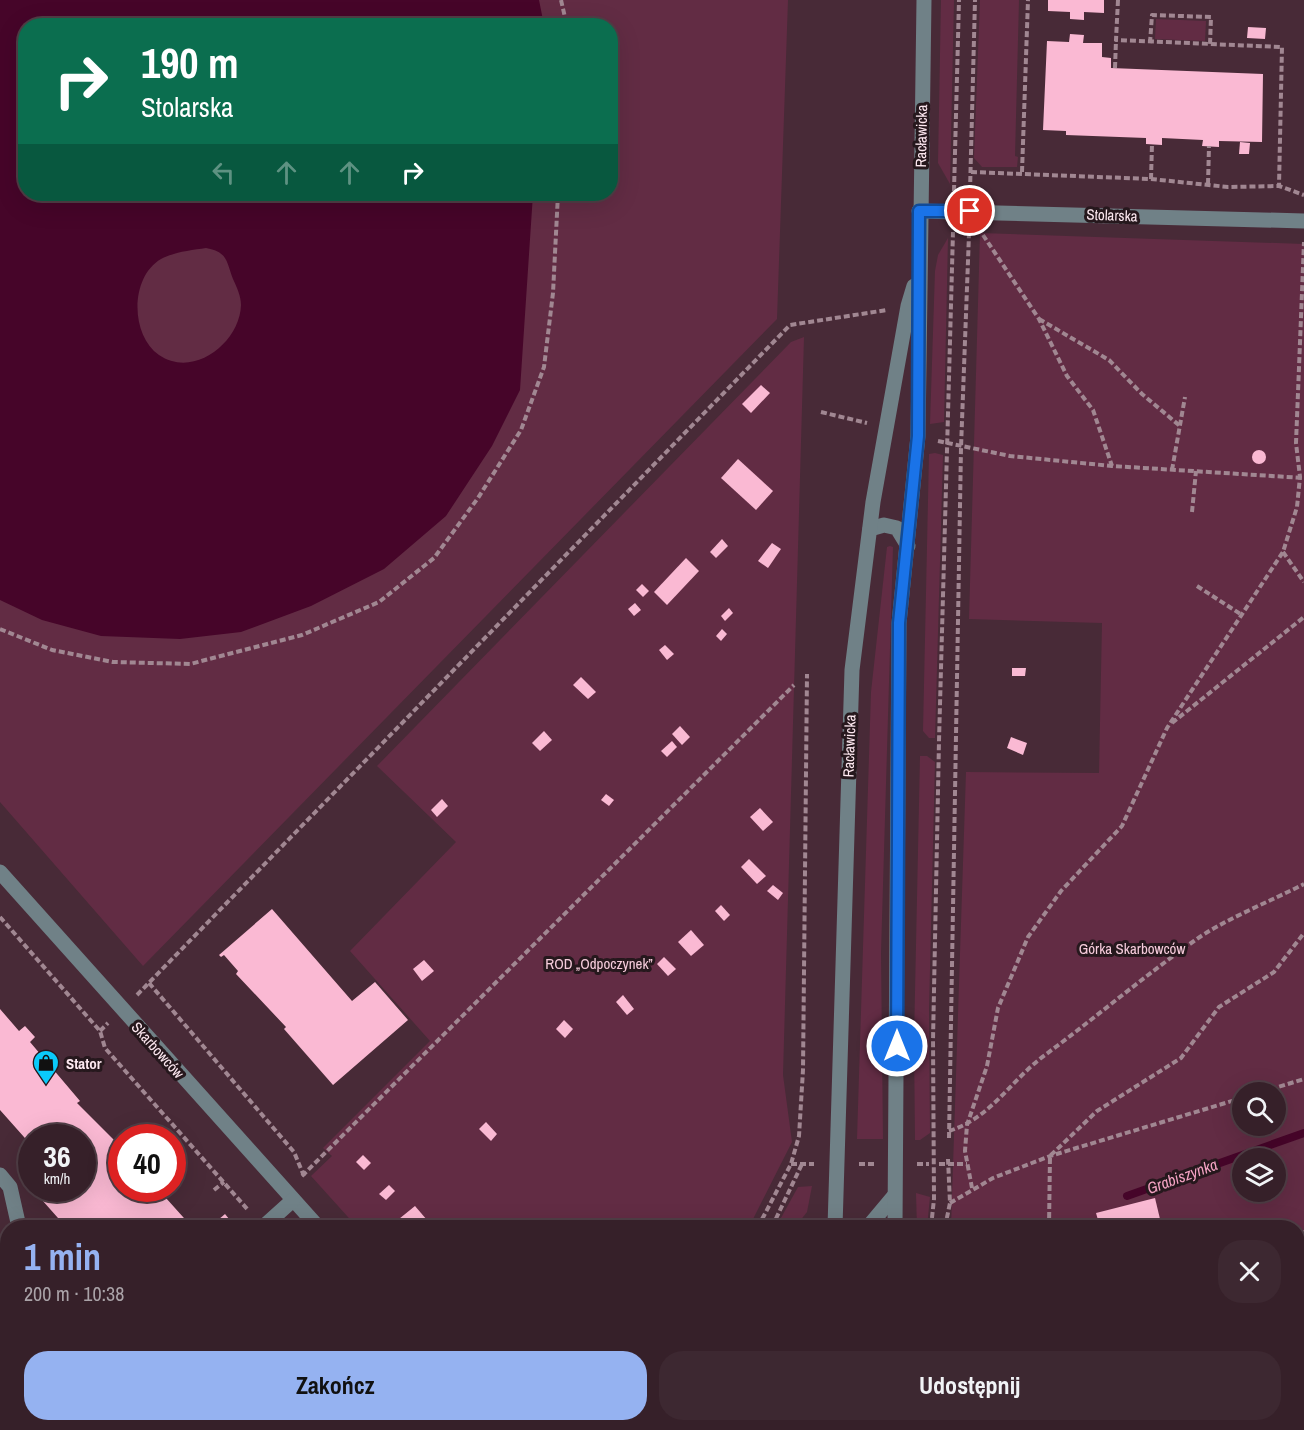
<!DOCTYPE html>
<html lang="pl">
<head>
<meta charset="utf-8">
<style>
  body { margin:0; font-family:"Archivo Narrow",sans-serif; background:#3d2831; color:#f1f3f6; height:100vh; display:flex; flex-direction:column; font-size:22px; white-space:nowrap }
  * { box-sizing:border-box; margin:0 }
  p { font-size:20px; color:#aaa3a8 }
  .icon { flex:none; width:33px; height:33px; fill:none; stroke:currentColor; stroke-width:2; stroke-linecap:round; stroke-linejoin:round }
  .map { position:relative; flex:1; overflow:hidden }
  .side { position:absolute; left:0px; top:1220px; width:1305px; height:212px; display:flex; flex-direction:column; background:#362029; border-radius:24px 24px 0 0; box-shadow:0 6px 24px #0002,0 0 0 2px #503e46 }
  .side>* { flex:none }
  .top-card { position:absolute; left:18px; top:18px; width:600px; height:183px; border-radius:24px; box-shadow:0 6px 24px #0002,0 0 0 2px #503e46; background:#0b6e4f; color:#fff; overflow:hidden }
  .controls { position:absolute; left:1232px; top:1082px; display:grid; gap:12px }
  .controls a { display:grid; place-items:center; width:54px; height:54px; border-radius:50%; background:#362029; box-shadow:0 6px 24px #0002,0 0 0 2px #503e46; font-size:30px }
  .speed { position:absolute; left:18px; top:1124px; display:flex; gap:12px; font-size:30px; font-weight:700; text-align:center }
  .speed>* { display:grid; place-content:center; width:78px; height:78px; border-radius:50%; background:#362029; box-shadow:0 6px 24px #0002,0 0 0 2px #503e46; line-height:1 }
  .speed small { font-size:15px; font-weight:400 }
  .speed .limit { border:9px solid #d22; background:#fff; color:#111 }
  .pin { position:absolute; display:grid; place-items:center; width:51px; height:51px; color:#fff; margin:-26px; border:3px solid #fff; border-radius:50%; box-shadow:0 2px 6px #0007 }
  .me { position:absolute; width:66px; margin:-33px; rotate:0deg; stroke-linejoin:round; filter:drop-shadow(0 0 4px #0008) }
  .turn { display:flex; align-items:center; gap:21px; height:126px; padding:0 24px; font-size:27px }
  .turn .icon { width:78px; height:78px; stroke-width:2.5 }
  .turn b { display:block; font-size:42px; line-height:51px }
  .lanes { display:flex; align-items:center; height:57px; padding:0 24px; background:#0003; justify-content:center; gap:30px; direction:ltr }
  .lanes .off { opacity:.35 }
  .round { display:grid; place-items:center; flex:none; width:63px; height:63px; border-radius:24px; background:#3d2831 }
  .summary { display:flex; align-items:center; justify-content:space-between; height:102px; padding:0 24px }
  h1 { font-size:36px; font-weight:700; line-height:45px; color:#95b2f1 }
  .button { display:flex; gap:12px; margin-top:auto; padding:12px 24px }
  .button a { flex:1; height:69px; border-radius:24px; background:#95b2f1; color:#111; font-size:24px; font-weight:700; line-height:69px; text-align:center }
  .button a+a { background:#3d2831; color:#f1f3f6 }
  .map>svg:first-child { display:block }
  .green { fill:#622c44; fill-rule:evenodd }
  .water { fill:#460529; fill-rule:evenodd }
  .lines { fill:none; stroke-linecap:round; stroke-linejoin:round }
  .stream { stroke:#460529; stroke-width:8 }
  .building { fill:#fab9d3 }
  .minor-tunnel { stroke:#634653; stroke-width:15; stroke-dasharray:15 8; stroke-linecap:butt }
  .path { stroke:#a18792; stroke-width:4; stroke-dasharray:6 3; stroke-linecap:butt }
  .minor { stroke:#708187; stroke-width:15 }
  .rail-casing { stroke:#d4bdc6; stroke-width:7 }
  .rail { stroke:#26181d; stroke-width:4.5; stroke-dasharray:14; stroke-linecap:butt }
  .route-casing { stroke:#114b97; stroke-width:15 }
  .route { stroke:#1a73e8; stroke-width:10 }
  .labels { text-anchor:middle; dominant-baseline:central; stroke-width:6; stroke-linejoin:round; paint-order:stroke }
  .street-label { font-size:15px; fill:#fde8f0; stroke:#26181d }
  .park-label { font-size:15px; fill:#f7ccdc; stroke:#26181d }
  .poi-label { font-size:15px; font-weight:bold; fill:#fde8f0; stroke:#26181d; text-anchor:start }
  .water-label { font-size:16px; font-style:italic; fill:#f5a3c4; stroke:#26181d }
</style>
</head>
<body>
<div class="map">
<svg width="1304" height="1430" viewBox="0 0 1304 1430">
  <rect width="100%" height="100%" fill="#482a37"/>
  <g class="green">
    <path d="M0 0H788L777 319 143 966 0 802ZM26 26H610V194H26Z"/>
    <polygon points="941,0 954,0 950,184 938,163"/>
    <polygon points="980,0 1019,0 1015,156 1018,157 1017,167 982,167 974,158"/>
    <polygon points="1156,19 1206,21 1205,41 1155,39"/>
    <path d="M980 233 1304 244V1276H1298V1227H951L966 772 1099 773 1102 623 969 619ZM1242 1092H1275V1125H1242ZM1242 1158H1275V1191H1242Z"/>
    <polygon points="948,238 944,422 930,424 935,271 938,255"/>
    <polygon points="804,337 783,1075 792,1142 749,1227 357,1227 311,1176 332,1156 323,1148 430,1041 350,951 456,842 377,766 791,342"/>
    <polygon points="935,453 943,455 935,738 929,738 923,731 929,454"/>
    <polygon points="890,546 893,547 881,953 883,1139 857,1139 871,692 887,547"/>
    <polygon points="920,756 927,756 935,762 929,1010 930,1133 920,1140 915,1140 914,1040"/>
    <polygon points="812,1186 807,1212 795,1227 776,1227 798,1187"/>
    <polygon points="916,1193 930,1197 927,1227 917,1227"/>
  </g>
  <path class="water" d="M0 0H539L544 25 26 26V194H533L520 390 492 446 446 516 384 569 311 606 241 632 180 639 101 636 42 620 0 600ZM206 248C228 252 226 261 233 279 237 288 241 296 241 305 240 342 194 379 159 355 130 335 130 277 161 259 174 252 192 250 206 248Z"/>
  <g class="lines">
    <polyline class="stream" points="1127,1196 1304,1133"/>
  </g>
  <g class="building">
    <polygon points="1048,0 1104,0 1104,13 1084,12 1084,20 1070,19 1070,12 1048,11"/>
    <polygon points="1248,27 1266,28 1265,39 1247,38"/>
    <polygon points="1070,34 1084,35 1083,43 1102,43 1102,57 1111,58 1111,68 1263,74 1262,142 1219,141 1219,147 1202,146 1203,140 1162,138 1162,145 1146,144 1146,138 1066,135 1066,131 1043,130 1047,41 1069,42"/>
    <polygon points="1240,142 1250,143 1249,154 1239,154"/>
    <polygon points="761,385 770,393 751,413 742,404"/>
    <circle cx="1259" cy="457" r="7"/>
    <polygon points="738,459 773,491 756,510 721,478"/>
    <polygon points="722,539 728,546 716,558 710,552"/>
    <polygon points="772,543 781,549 768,568 758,561"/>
    <polygon points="686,558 699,571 667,605 654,592"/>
    <polygon points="642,584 649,591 643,597 636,590"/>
    <polygon points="635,603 641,610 634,616 628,609"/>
    <polygon points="729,608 733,613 725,621 721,616"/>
    <polygon points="722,629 727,634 721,641 716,636"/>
    <polygon points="665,645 674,654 667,660 659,650"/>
    <polygon points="1012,668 1026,668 1025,676 1012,676"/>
    <polygon points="581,677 596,692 588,699 573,685"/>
    <polygon points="680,726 690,737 682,745 672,734"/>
    <polygon points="544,731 552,740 540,751 532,743"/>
    <polygon points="1011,737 1027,743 1023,755 1007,748"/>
    <polygon points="672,741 677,747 667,757 661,751"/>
    <polygon points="606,794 614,800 609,806 601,800"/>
    <polygon points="442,799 448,806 437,817 431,810"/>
    <polygon points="760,808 773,822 763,831 750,817"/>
    <polygon points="749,859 766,876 757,884 741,867"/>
    <polygon points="773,885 783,893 778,900 767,891"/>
    <polygon points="721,905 730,915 724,921 715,911"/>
    <polygon points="272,909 352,1001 375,982 408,1020 333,1085 284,1029 286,1027 236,974 238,971 224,955 221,957 219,955"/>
    <polygon points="691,930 704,945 691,956 678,942"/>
    <polygon points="664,957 676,969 668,976 657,964"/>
    <polygon points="424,960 434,971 422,981 413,969"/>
    <polygon points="623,995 634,1009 627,1015 616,1002"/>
    <polygon points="0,1009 19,1031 25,1026 35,1037 30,1042 80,1101 77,1103 122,1148 122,1188 157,1188 192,1227 66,1227 34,1191 37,1188 82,1188 82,1137 32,1137 32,1146 0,1110"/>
    <polygon points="564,1020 573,1029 565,1038 556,1029"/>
    <polygon points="486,1122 497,1134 491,1141 479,1129"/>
    <polygon points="363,1155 371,1163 364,1170 356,1162"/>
    <polygon points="389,1185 395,1191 386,1200 379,1194"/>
    <polygon points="1155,1198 1160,1219 1131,1227 1100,1227 1096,1213"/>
    <polygon points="415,1206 427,1220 419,1227 397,1227 394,1223"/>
    <polygon points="225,1214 234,1225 212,1227 211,1226"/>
  </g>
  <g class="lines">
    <g class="minor-tunnel">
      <polyline points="843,1424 843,1430"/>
      <polyline points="896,1424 896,1430"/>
    </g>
    <g class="path">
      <polyline points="561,0 567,26"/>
      <polyline points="1118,0 1116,40 1282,47 1279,186"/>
      <polyline points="1150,43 1152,15 1211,17 1210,45"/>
      <polyline points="1115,68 1116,40"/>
      <polyline points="971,172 1151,179 1228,187 1279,186 1304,195"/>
      <polyline points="1022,172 1028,0"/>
      <polyline points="1151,179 1152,144"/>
      <polyline points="1208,184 1209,146"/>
      <polyline points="954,191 959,0"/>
      <polyline points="970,191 975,0"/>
      <polyline points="983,235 1039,319 1067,376 1093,410 1112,466"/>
      <polyline points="1039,319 1109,360 1142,394 1180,426"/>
      <polyline points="821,412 867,423"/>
      <polyline points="938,441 1010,456 1112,466 1304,478"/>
      <polyline points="1172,470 1185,397"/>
      <polyline points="1192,512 1196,471"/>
      <polyline points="1283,552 1304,582"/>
      <polyline points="1197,586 1242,615"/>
      <polyline points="0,629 52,650 113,662 190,664 302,635 379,602 434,558 478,498 521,430 544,367 553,293 558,194"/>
      <polyline points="1172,723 1304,617"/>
      <polyline points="0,917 100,1031 105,1048 248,1210"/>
      <polyline points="149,983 294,1152 304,1176"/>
      <polyline points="137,995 790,325 887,310"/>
      <polyline points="100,1031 108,1023"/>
      <polyline points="1262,1092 1304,1079"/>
      <path d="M949 1131C991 1118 1011 1080 1045 1055 1095 1018 1143 977 1194 941 1223 920 1271 901 1304 884"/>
      <polyline points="949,1138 961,448 969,234"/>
      <polyline points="791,1164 814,1164"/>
      <polyline points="859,1164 875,1164"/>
      <polyline points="917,1164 929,1164"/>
      <polyline points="939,1164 967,1164"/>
      <polyline points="302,1176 794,685"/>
      <polyline points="972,1188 965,1151 967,1125 987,1066 998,1008 1028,937 1061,891 1122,826 1167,728 1283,552 1297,507 1300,477 1296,443 1304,242"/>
      <polyline points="214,1190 224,1182"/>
      <polyline points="950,1203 993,1178 1050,1156 1242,1098"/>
      <polyline points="758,1227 791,1164 799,1136 803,1070 807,674"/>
      <polyline points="772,1227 802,1164"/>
      <polyline points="931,1227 934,1199 933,1040 939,741 953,232"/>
      <polyline points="945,1227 950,1203 948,1159"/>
      <polyline points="1049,1227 1050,1156 1097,1111 1181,1058 1219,1007 1274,972 1304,933"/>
      <polyline points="1298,1233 1304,1232"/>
      <polyline points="1298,1303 1304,1303"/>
      <polyline points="0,1415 8,1414"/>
      <polyline points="922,1424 922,1430"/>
    </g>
    <g class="minor">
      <polyline points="919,211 1304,221"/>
      <polyline points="870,529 884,525 897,528 908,546"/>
      <polyline points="0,872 318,1227"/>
      <polyline points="0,1175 10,1187 19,1227"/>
      <polyline points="263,1227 293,1200"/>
      <polyline points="835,1227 852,670 873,502 908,306 914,286"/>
      <polyline points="868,1227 894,1196"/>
      <polyline points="895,1227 899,623 918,436 924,0"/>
      <polyline points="0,1322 8,1322"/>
    </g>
    <defs>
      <g id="rail">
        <polyline points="1298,1363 1304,1363"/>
        <polyline points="1298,1381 1304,1381"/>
        <polyline points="1298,1398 1304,1398"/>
        <polyline points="347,1430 395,1424"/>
        <polyline points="496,1430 557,1424"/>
        <polyline points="664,1430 752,1424"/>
      </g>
    </defs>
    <use href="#rail" class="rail-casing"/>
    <use href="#rail" class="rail"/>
  </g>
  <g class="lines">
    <defs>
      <polyline id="route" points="897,1046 899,623 918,436 919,211 970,211"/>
    </defs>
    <use href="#route" class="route-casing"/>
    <use href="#route" class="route"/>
  </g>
  <defs>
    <symbol id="shop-pin" viewBox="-11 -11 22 30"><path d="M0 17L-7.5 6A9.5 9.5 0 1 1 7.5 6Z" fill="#0acafa" stroke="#26181d"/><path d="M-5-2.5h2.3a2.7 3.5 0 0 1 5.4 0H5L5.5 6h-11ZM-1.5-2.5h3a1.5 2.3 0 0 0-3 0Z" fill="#111"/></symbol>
  </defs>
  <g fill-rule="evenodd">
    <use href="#shop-pin" x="31" y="1048" width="30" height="40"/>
  </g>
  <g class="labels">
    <g class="street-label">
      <text transform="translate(921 136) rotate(-89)">Racławicka</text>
      <text transform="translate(1112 215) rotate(2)">Stolarska</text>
      <text transform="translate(849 746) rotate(-88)">Racławicka</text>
      <text transform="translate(158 1050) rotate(48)">Skarbowców</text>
    </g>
    <g class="park-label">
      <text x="1132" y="948">Górka Skarbowców</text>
      <text x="599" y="963">ROD „Odpoczynek”</text>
    </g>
    <g class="poi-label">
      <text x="66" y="1063">Stator</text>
    </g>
    <g class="water-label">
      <text transform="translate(1182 1176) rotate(-20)">Grabiszynka</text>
    </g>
  </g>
</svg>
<div class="controls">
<a><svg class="icon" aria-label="search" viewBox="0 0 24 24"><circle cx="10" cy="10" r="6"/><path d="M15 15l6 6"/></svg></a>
<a><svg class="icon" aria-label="layers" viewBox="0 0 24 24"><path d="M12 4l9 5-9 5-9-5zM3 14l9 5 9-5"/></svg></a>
</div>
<div class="speed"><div>36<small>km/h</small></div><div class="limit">40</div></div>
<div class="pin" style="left:970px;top:211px;background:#d93025"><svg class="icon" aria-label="arrive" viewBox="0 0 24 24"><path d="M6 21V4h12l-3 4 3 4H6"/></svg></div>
<svg class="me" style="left:897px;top:1046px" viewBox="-20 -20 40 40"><circle r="17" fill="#1a73e8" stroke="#fff" stroke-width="3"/><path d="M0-11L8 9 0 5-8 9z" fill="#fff"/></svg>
<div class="top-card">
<div class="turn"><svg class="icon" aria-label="right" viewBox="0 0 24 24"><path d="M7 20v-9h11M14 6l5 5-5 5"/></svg><div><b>190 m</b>Stolarska</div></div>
<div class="lanes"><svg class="icon off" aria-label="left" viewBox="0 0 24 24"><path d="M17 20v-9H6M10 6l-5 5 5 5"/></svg><svg class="icon off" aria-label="ahead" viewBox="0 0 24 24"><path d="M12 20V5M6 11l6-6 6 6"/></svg><svg class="icon off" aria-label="ahead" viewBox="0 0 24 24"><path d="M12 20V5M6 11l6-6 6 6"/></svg><svg class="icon" aria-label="right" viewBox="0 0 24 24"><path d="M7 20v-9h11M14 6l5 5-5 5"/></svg></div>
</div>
<section class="side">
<div class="summary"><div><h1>1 min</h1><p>200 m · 10:38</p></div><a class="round"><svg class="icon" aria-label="close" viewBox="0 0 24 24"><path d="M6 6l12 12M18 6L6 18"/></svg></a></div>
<div class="button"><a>Zakończ</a><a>Udostępnij</a></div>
</section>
</div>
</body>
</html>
